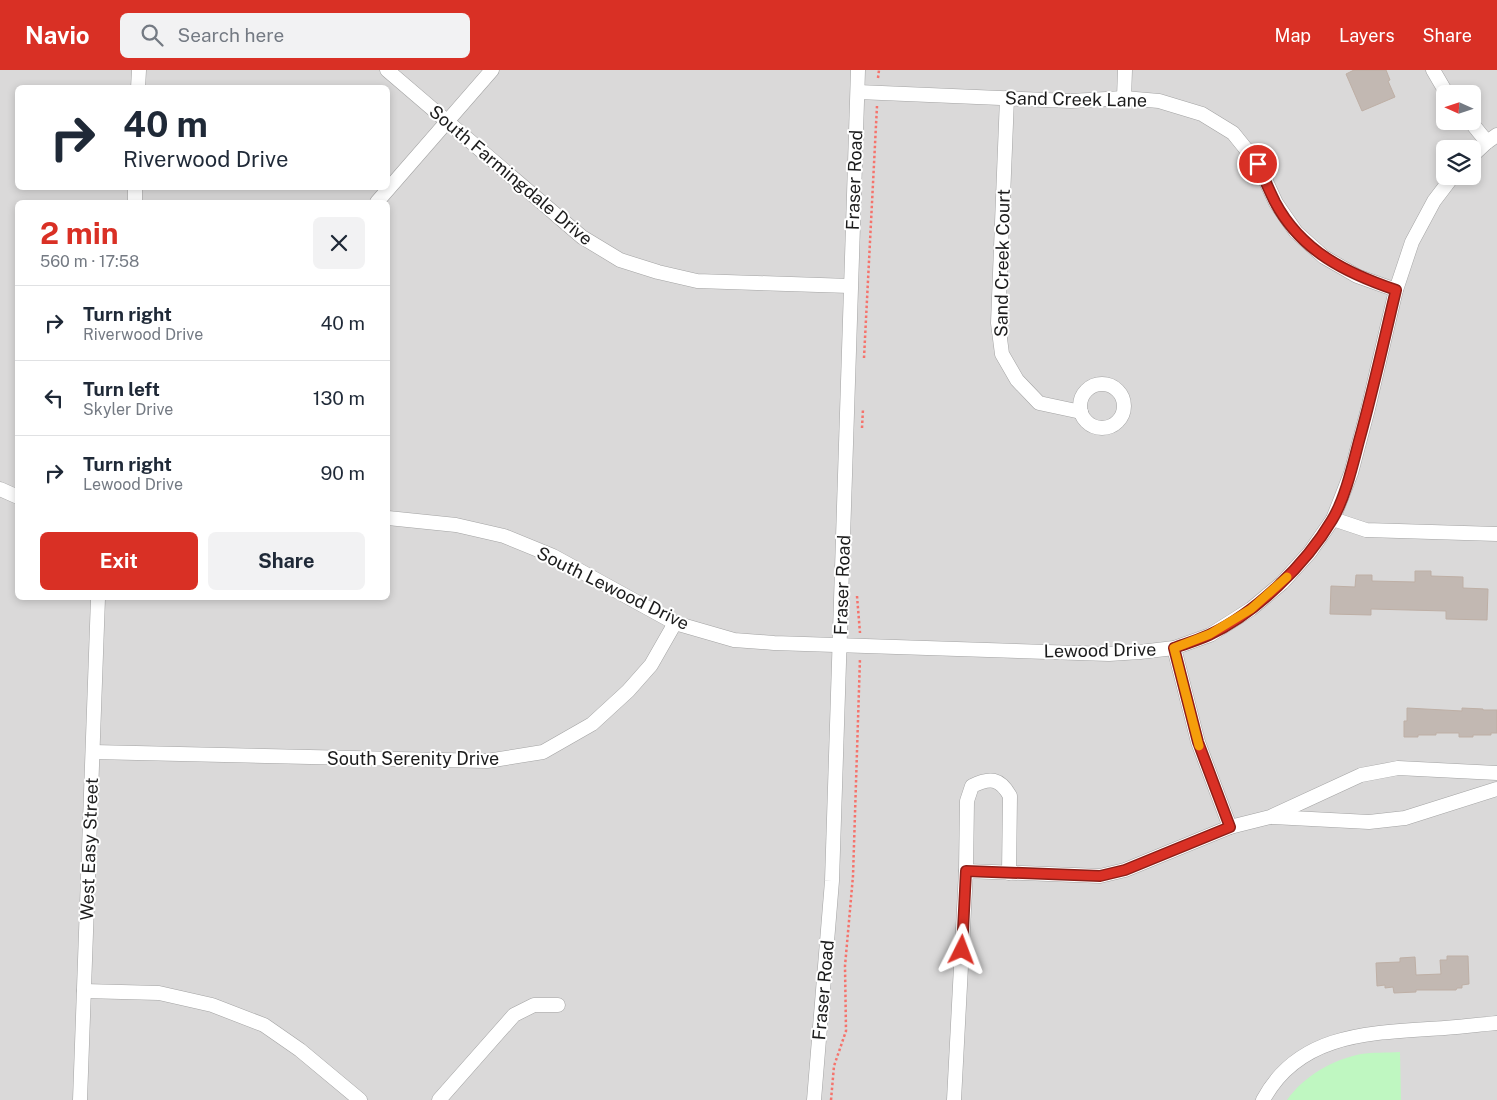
<!DOCTYPE html>
<html lang="en">
<head>
<meta charset="utf-8">
<style>
  body { margin:0; font-family:"Public Sans",sans-serif; background:#f2f2f3; color:#1f2937; height:100vh; display:flex; flex-direction:column; font-size:19px; white-space:nowrap }
  * { box-sizing:border-box; margin:0 }
  p { font-size:16px; color:#747a83 }
  .icon { flex:none; width:28px; height:28px; fill:none; stroke:currentColor; stroke-width:2; stroke-linecap:round; stroke-linejoin:round }
  .map { position:relative; flex:1; overflow:hidden }
  .panel { position:absolute; left:15px; top:130px; width:375px; height:400px; display:flex; flex-direction:column; background:#fff; border-radius:8px; box-shadow:0 2px 8px #0003 }
  .panel>* { flex:none }
  .guide { position:absolute; left:15px; top:15px; width:375px; height:105px; border-radius:8px; box-shadow:0 2px 8px #0003; background:#fff; color:#1f2937; overflow:hidden }
  .needle { width:32px; rotate:273deg }
  .fabs { position:absolute; left:1436px; top:15px; display:grid; gap:10px }
  .fabs a { display:grid; place-items:center; width:45px; height:45px; border-radius:8px; background:#fff; box-shadow:0 2px 8px #0003; font-size:25px }
  .pin { position:absolute; display:grid; place-items:center; width:42px; height:42px; color:#fff; margin:-21px; border:2px solid #fff; border-radius:50%; box-shadow:0 1px 5px #0007 }
  .me { position:absolute; width:55px; margin:-28px; rotate:3deg; stroke-linejoin:round; filter:drop-shadow(0 0 4px #0008) }
  .turn { display:flex; align-items:center; gap:18px; height:105px; padding:0 25px; font-size:22px }
  .turn .icon { width:65px; height:65px; stroke-width:2.5 }
  .turn b { display:block; font-size:35px; line-height:42px }
  .round { display:grid; place-items:center; flex:none; width:52px; height:52px; border-radius:8px; background:#f2f2f3 }
  .head { display:flex; align-items:center; justify-content:space-between; height:85px; padding:0 25px }
  h1 { font-size:30px; font-weight:700; line-height:38px; color:#d93025 }
  .button { display:flex; gap:10px; margin-top:auto; padding:10px 25px }
  .button a { flex:1; height:58px; border-radius:8px; background:#d93025; color:#fff; font-size:20px; font-weight:700; line-height:58px; text-align:center }
  .button a+a { background:#f2f2f3; color:#1f2937 }
  ul { padding:0; list-style:none }
  li { display:flex; align-items:center; gap:15px; height:75px; padding:0 25px; border-top:1px solid #e0e1e3 }
  li div { flex:1 }
  li b { display:block; font-size:19px }
  li em { font-style:normal }
  header { display:flex; align-items:center; gap:30px; box-sizing:border-box; height:70px; padding:0 25px; background:#d93025; color:#fff }
  header strong { font-size:24px }
  nav { display:flex; gap:28px; margin-inline-start:auto; font-size:18px }
  .search { width:350px; height:45px; background:#f2f2f3; display:flex; align-items:center; gap:12px; box-sizing:border-box; padding:0 18px; border-radius:8px; color:#747a83; font-size:19px }
  .map>svg:first-child { display:block }
  .residential { fill:#dad9d9; fill-rule:evenodd }
  .park { fill:#bff7c1 }
  .building { fill:#c2b8b2; stroke:#beafa5 }
  .lines { fill:none; stroke-linecap:round; stroke-linejoin:round }
  .minor-casing { stroke:#a3a3a3; stroke-width:15 }
  .path { stroke:#f5736c; stroke-width:2.5; stroke-dasharray:2.5 2.5; stroke-linecap:butt }
  .minor { stroke:#fff; stroke-width:14 }
  .route-casing { stroke:#8d1f18; stroke-width:12 }
  .route { stroke:#d93025; stroke-width:9 }
  .slow { stroke:#f59e0b; stroke-width:9 }
  .labels { text-anchor:middle; dominant-baseline:central; stroke-width:4; stroke-linejoin:round; paint-order:stroke }
  .street-label { font-size:18px; fill:#1c1c1c; stroke:#fff }
</style>
</head>
<body>
<header>
<strong>Navio</strong>
<div class="search"><svg class="icon" aria-label="search" viewBox="0 0 24 24"><circle cx="10" cy="10" r="6"/><path d="M15 15l6 6"/></svg>Search here</div>
<nav><a>Map</a><a>Layers</a><a>Share</a></nav>
</header>
<div class="map">
<svg width="1497" height="1030" viewBox="0 0 1497 1030">
  <rect width="100%" height="100%" fill="#ede9e2"/>
  <path class="residential" d="M0 0H1497V1030H0ZM18 18H388V118H18ZM1445 24H1472V51H1445ZM1445 79H1472V106H1445ZM18 132H388V528H18Z"/>
  <path class="park" d="M1400 982 1401 1030H1287C1304 1006 1332 990 1361 984 1373 982 1387 983 1400 982Z"/>
  <g class="building">
    <polygon points="1354,0 1386,0 1390,10 1388,11 1395,27 1362,41 1346,4"/>
    <polygon points="1415,501 1431,501 1431,506 1463,507 1463,518 1488,519 1487,550 1446,549 1446,541 1371,539 1371,545 1330,544 1331,516 1355,517 1356,505 1372,505 1372,511 1415,512"/>
    <polygon points="1407,638 1462,641 1462,638 1483,639 1483,640 1497,640 1497,663 1491,663 1491,665 1473,665 1473,667 1459,667 1459,663 1436,663 1436,665 1418,665 1418,667 1404,667 1404,651 1407,651"/>
    <polygon points="1447,886 1468,886 1469,914 1462,915 1462,918 1457,918 1456,920 1416,920 1416,922 1394,923 1393,917 1385,918 1385,915 1377,916 1376,893 1400,892 1400,888 1415,887 1416,905 1441,904 1440,890 1447,890"/>
  </g>
  <g class="lines">
    <defs>
      <g id="minor">
        <polyline points="387,0 582,167 620,190 658,202 697,211 850,216"/>
        <polyline points="1433,0 1447,24"/>
        <polyline points="138,18 139,0"/>
        <polyline points="858,22 1071,31 1124,28 1159,31 1202,44 1233,63 1258,94 1276,133 1296,162 1324,187 1357,206 1396,220"/>
        <polyline points="1007,28 998,253 1002,284 1017,310 1039,333 1081,342"/>
        <polyline points="1124,28 1125,0"/>
        <polyline points="1470,51 1487,72"/>
        <polyline points="1472,86 1487,72 1497,65"/>
        <polyline points="135,132 135,118"/>
        <polyline points="377,132 492,0"/>
        <circle cx="1102" cy="336" r="22"/>
        <polyline points="0,419 18,427"/>
        <polyline points="388,448 456,455 504,466 553,486 675,553 734,570 774,573 1109,584 1140,582 1174,578 1210,565 1251,539 1282,513 1310,482 1333,449 1351,403 1368,339 1396,220 1412,172 1434,131 1453,106"/>
        <polyline points="1333,449 1366,460 1497,464"/>
        <polyline points="1174,578 1198,672 1230,757"/>
        <polyline points="93,682 487,691 543,682 592,654 628,621 651,595 675,553"/>
        <polyline points="1273,747 1369,752 1405,748 1497,719"/>
        <path d="M966 801 967 731 972 716C990 707 1000 708 1010 726L1009 803"/>
        <polyline points="84,921 159,923 212,935 264,955 300,980 360,1030"/>
        <polyline points="80,1030 98,528"/>
        <polyline points="439,1030 514,945 534,935 558,935"/>
        <polyline points="814,1030 832,811 858,0"/>
        <polyline points="954,1030 966,801 1100,806 1125,800 1230,757 1270,747 1361,705 1398,698 1497,703"/>
        <path d="M1263 1030C1297 966 1364 963 1428 959 1451 958 1474 955 1497 953"/>
      </g>
    </defs>
    <use href="#minor" class="minor-casing"/>
    <g class="path">
      <polyline points="878,8 879,0"/>
      <polyline points="864,288 877,36"/>
      <polyline points="862,358 863,339"/>
      <polyline points="857,526 860,563"/>
      <polyline points="831,1030 834,996 846,961 845,896 853,806 860,588"/>
    </g>
    <use href="#minor" class="minor"/>
  </g>
  <g class="lines">
    <defs>
      <path id="route" d="M962 880 966 801 1100 806 1125 800 1230 757 1198 672 1174 578C1185 574 1198 570 1209 565 1256 543 1306 494 1332 450 1345 429 1353 394 1359 371 1373 321 1384 270 1396 220 1346 203 1301 181 1275 132 1269 120 1263 106 1258 94"/>
    </defs>
    <use href="#route" class="route-casing"/>
    <use href="#route" class="route"/>
    <polyline class="slow" points="1199,676 1174,578 1210,564 1251,539 1287,507"/>
  </g>
  <g class="labels">
    <g class="street-label">
      <text transform="translate(1076 29) rotate(1)">Sand Creek Lane</text>
      <text transform="translate(511 105) rotate(40)">South Farmingdale Drive</text>
      <text transform="translate(854 110) rotate(-88)">Fraser Road</text>
      <text transform="translate(1002 193) rotate(-89)">Sand Creek Court</text>
      <text transform="translate(842 515) rotate(-88)">Fraser Road</text>
      <text transform="translate(613 518) rotate(26)">South Lewood Drive</text>
      <text transform="translate(1100 580) rotate(-1)">Lewood Drive</text>
      <text x="413" y="688">South Serenity Drive</text>
      <text transform="translate(89 779) rotate(-88)">West Easy Street</text>
      <text transform="translate(823 920) rotate(-85)">Fraser Road</text>
    </g>
  </g>
</svg>
<div class="fabs">
<a><svg class="needle" viewBox="-14 -14 28 28"><path d="M0-13l5 13h-10z" fill="#e53935"/><path d="M0 13l5-13h-10z" fill="#747a83"/></svg></a>
<a><svg class="icon" aria-label="layers" viewBox="0 0 24 24"><path d="M12 4l9 5-9 5-9-5zM3 14l9 5 9-5"/></svg></a>
</div>
<div class="pin" style="left:1258px;top:94px;background:#d93025"><svg class="icon" aria-label="arrive" viewBox="0 0 24 24"><path d="M6 21V4h12l-3 4 3 4H6"/></svg></div>
<svg class="me" style="left:962px;top:880px" viewBox="-20 -20 40 40"><path d="M0-17L14 15 0 8-14 15z" fill="#d93025" stroke="#fff" stroke-width="4"/></svg>
<div class="guide">
<div class="turn"><svg class="icon" aria-label="right" viewBox="0 0 24 24"><path d="M7 20v-9h11M14 6l5 5-5 5"/></svg><div><b>40 m</b>Riverwood Drive</div></div>
</div>
<section class="panel">
<div class="head"><div><h1>2 min</h1><p>560 m · 17:58</p></div><a class="round"><svg class="icon" aria-label="close" viewBox="0 0 24 24"><path d="M6 6l12 12M18 6L6 18"/></svg></a></div>
<ul>
<li><svg class="icon" aria-label="right" viewBox="0 0 24 24"><path d="M7 20v-9h11M14 6l5 5-5 5"/></svg><div><b>Turn right</b><p>Riverwood Drive</p></div><em>40 m</em></li>
<li><svg class="icon" aria-label="left" viewBox="0 0 24 24"><path d="M17 20v-9H6M10 6l-5 5 5 5"/></svg><div><b>Turn left</b><p>Skyler Drive</p></div><em>130 m</em></li>
<li><svg class="icon" aria-label="right" viewBox="0 0 24 24"><path d="M7 20v-9h11M14 6l5 5-5 5"/></svg><div><b>Turn right</b><p>Lewood Drive</p></div><em>90 m</em></li>
</ul>
<div class="button"><a>Exit</a><a>Share</a></div>
</section>
</div>
</body>
</html>
